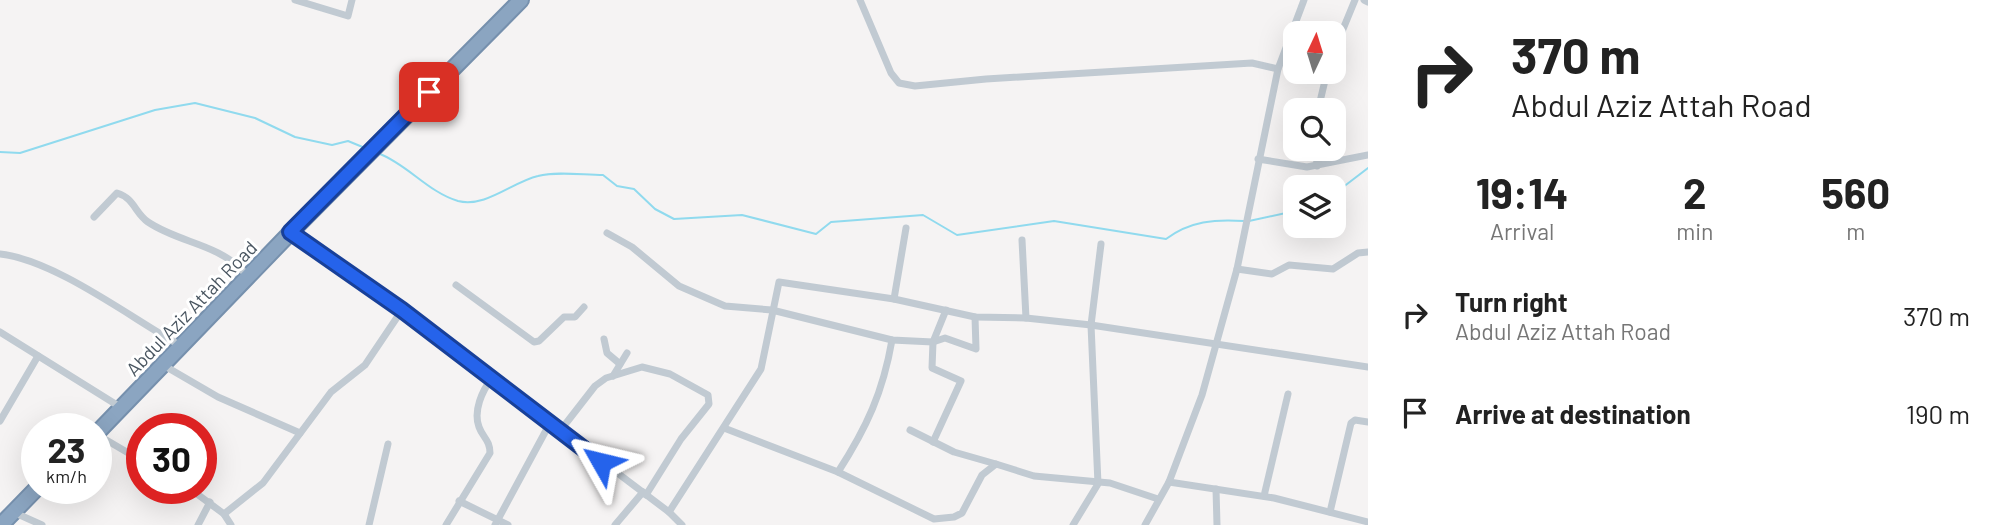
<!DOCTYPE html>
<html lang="en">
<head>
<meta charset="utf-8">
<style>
  body { margin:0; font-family:Barlow,sans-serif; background:#f2f2f2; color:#222; height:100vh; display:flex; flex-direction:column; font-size:26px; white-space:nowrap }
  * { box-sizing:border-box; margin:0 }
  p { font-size:23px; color:#767676 }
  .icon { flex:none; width:38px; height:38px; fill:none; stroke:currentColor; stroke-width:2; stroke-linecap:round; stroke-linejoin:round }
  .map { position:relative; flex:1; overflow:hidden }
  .panel { display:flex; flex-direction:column; background:#fff; width:630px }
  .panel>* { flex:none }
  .guide { background:#fff; color:#222; overflow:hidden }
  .needle { width:46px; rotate:4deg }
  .buttons { position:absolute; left:1283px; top:21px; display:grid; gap:14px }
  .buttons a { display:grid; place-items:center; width:63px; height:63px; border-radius:14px; background:#fff; box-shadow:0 7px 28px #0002; font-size:35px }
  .speed { position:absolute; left:21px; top:413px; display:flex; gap:14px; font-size:35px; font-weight:700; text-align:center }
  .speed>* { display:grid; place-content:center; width:91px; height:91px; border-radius:50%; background:#fff; box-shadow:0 7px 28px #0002; line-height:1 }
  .speed small { font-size:18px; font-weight:400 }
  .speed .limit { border:10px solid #d22; background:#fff; color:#111 }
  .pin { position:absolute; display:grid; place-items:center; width:60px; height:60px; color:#fff; margin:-30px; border-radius:14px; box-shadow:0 4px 10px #0006 }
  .me { position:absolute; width:77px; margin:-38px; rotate:307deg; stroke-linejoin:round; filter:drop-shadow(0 0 5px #0008) }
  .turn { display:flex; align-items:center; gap:24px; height:147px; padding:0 28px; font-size:32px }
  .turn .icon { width:91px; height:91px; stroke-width:2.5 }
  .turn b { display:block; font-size:49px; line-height:60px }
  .eta { display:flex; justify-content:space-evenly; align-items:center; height:119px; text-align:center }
  .eta b { font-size:42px; font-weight:700; line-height:49px }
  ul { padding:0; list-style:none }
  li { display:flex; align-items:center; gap:21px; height:98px; padding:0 28px }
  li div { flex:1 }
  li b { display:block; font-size:26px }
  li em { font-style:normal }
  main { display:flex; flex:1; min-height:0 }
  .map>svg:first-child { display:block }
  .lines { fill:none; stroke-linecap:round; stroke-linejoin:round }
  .stream { stroke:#90daee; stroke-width:2 }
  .highway-casing { stroke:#7690ad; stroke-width:18 }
  .street { stroke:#c1cad2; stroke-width:7 }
  .highway { stroke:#8ba5c1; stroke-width:14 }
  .route-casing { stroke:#184099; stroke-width:18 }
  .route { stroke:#2563eb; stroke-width:12 }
  .labels { text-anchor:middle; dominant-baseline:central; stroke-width:6; stroke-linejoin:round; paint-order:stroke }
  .street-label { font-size:19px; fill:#4a5661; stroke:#fff }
</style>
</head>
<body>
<main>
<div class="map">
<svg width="1368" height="525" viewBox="0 0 1368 525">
  <rect width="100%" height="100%" fill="#f5f3f3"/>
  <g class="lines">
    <g class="stream">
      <polyline points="0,152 20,153 155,110 195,103 255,118 295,137 332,145 348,141 365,148"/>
      <path d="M380 154C408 165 428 192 458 201 486 208 512 182 538 176 557 171 583 175 603 175L617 186 634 189 655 209 674 219 742 215 816 234 831 222 923 215 957 235 1054 221 1166 239C1190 221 1215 219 1244 221"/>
      <polyline points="1334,194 1368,168"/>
      <polyline points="1249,221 1295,211"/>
    </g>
    <defs>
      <g id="highway">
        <polyline points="96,434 291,232 521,0"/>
        <polyline points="1,525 37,488"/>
      </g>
    </defs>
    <use href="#highway" class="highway-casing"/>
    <g class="street">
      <polyline points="295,0 348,16 352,0"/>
      <polyline points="860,0 891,73 899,83 915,86 986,79 1252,63 1278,69"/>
      <polyline points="1364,0 1368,2"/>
      <polyline points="1334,51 1355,0"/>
      <polyline points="1318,110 1327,72"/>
      <polyline points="1316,149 1317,166"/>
      <polyline points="1258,159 1307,167 1368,155"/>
      <path d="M94 217 117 193C134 198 135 213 148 222 179 243 217 243 244 272"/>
      <polyline points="289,231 402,310 669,512 682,525"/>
      <polyline points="607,233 632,247 679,286 725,306 772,310 892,340 933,342 945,338 976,349 975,317"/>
      <polyline points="1022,240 1026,318"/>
      <path d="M0 254C54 260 127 315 176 343"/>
      <polyline points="1237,269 1272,274 1289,265 1333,269 1358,253 1368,252"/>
      <polyline points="456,285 534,342 539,341 564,317 575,317 584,307"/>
      <polyline points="894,299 906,228"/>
      <polyline points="0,332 117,405"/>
      <polyline points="604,339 607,353 620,364"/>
      <polyline points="163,365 218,397 300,433"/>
      <polyline points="613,376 627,353"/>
      <polyline points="0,421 38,356"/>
      <polyline points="724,428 838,472 934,519 954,517 962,513 982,475 996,464 1034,476 1110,483 1158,499"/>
      <polyline points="910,430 954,452 996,464"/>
      <polyline points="560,431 595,386 606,378 642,367 670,374 708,395 709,404 681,439 646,495"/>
      <polyline points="96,434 142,461"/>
      <polyline points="933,442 961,381 932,368 933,342 946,310"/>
      <path d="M838 472C867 427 883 392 892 340"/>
      <polyline points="1169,482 1274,498 1368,522"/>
      <polyline points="189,488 224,514 231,525"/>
      <polyline points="1216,489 1217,525"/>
      <polyline points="1264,496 1288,394"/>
      <polyline points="459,501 508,525"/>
      <polyline points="13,512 42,525"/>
      <polyline points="669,512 761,369 779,282 894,299 975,317 1026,318 1091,325 1368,367"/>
      <polyline points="1330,512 1351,423 1355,420 1368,422"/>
      <polyline points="224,514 263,483 331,392 365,365 402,310"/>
      <polyline points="198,525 210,502"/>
      <polyline points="369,525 388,444"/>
      <path d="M446 525 490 453C490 440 483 438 479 427 473 411 482 391 492 378"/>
      <polyline points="495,525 550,423"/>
      <polyline points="615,525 643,492"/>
      <polyline points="1073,525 1098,484 1091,325 1101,244"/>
      <polyline points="1145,525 1169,482 1202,395 1237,269 1278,69 1304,0"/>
    </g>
    <use href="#highway" class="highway"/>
  </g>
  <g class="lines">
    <defs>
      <polyline id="route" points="429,92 290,232 402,310 601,462"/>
    </defs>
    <use href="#route" class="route-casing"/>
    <use href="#route" class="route"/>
  </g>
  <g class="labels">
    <g class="street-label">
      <text transform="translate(191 308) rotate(-46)">Abdul Aziz Attah Road</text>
    </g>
  </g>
</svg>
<div class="buttons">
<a><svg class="needle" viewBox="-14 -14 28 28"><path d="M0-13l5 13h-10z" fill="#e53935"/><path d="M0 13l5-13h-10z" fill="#767676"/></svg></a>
<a><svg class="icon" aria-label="search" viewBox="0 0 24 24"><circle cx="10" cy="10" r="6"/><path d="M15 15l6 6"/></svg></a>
<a><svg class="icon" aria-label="layers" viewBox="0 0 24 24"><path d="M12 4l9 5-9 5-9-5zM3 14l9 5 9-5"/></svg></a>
</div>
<div class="speed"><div>23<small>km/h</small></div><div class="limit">30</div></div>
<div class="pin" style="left:429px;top:92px;background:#d93025"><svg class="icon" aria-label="arrive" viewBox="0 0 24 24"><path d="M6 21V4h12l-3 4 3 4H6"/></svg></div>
<svg class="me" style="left:601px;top:462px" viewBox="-20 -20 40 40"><path d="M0-17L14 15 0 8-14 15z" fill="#2563eb" stroke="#fff" stroke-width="4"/></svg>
</div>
<section class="panel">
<div class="guide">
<div class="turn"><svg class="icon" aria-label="right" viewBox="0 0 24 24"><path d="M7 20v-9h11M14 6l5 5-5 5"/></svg><div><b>370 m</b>Abdul Aziz Attah Road</div></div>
</div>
<div class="eta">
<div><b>19:14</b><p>Arrival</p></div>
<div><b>2</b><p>min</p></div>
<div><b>560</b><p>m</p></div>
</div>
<ul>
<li><svg class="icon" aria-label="right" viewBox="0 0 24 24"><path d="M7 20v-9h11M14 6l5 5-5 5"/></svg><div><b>Turn right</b><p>Abdul Aziz Attah Road</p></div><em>370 m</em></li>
<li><svg class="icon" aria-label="arrive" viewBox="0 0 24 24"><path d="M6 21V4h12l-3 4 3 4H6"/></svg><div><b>Arrive at destination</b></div><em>190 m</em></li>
</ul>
</section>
</main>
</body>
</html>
